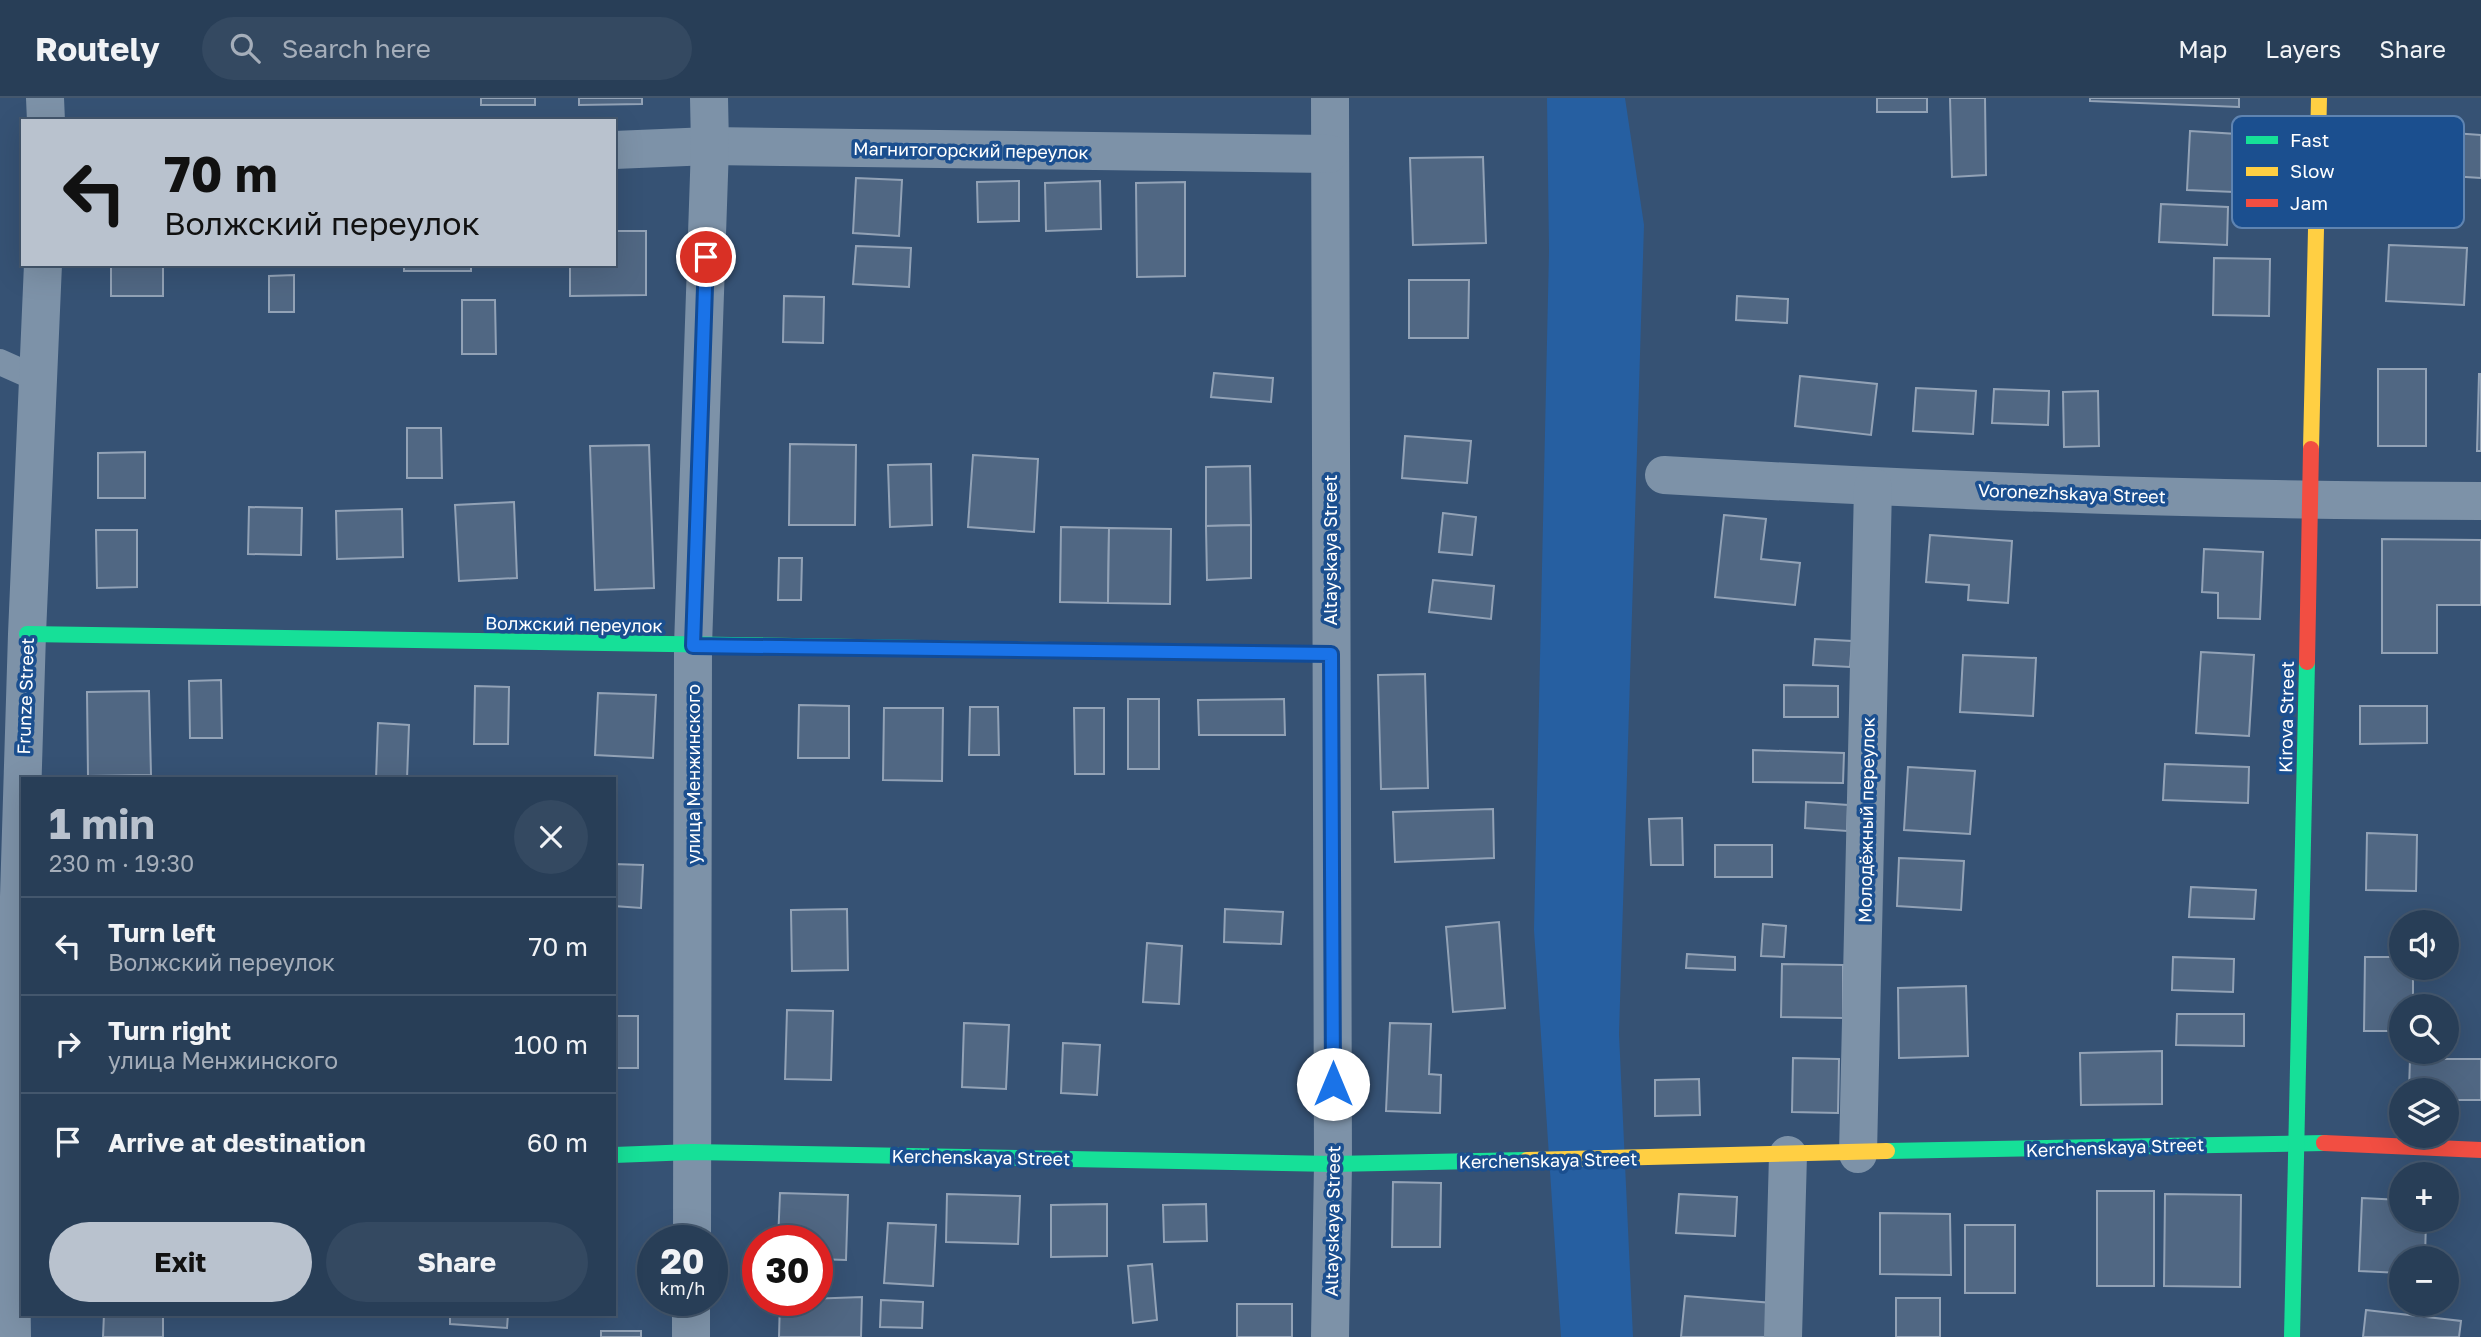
<!DOCTYPE html>
<html lang="en">
<head>
<meta charset="utf-8">
<style>
  body { margin:0; font-family:"Golos Text",sans-serif; background:#344961; color:#f1f3f6; height:100vh; display:flex; flex-direction:column; font-size:26px; white-space:nowrap }
  * { box-sizing:border-box; margin:0 }
  p { font-size:23px; color:#a5aeba }
  .icon { flex:none; width:38px; height:38px; fill:none; stroke:currentColor; stroke-width:2; stroke-linecap:round; stroke-linejoin:round }
  .map { position:relative; flex:1; overflow:hidden }
  .side { position:absolute; left:21px; top:679px; width:595px; height:539px; display:flex; flex-direction:column; background:#283e57; border-radius:0px; box-shadow:0 7px 28px #0002,0 0 0 2px #44576d }
  .side>* { flex:none }
  .hud { position:absolute; left:21px; top:21px; width:595px; height:147px; border-radius:0px; box-shadow:0 7px 28px #0002,0 0 0 2px #44576d; background:#b9c2ce; color:#111; overflow:hidden }
  .tools { position:absolute; left:2389px; top:812px; display:grid; gap:14px }
  .tools a { display:grid; place-items:center; width:70px; height:70px; border-radius:50%; background:#283e57; box-shadow:0 7px 28px #0002,0 0 0 2px #44576d; font-size:35px }
  .speed { position:absolute; left:637px; top:1127px; display:flex; gap:14px; font-size:35px; font-weight:700; text-align:center }
  .speed>* { display:grid; place-content:center; width:91px; height:91px; border-radius:50%; background:#283e57; box-shadow:0 7px 28px #0002,0 0 0 2px #44576d; line-height:1 }
  .speed small { font-size:18px; font-weight:400 }
  .speed .limit { border:10px solid #d22; background:#fff; color:#111 }
  .pin { position:absolute; display:grid; place-items:center; width:60px; height:60px; color:#fff; margin:-30px; border:4px solid #fff; border-radius:50%; box-shadow:0 2px 7px #0007 }
  .me { position:absolute; width:77px; margin:-38px; rotate:0deg; stroke-linejoin:round; filter:drop-shadow(0 0 5px #0008) }
  .turn { display:flex; align-items:center; gap:24px; height:147px; padding:0 28px; font-size:32px }
  .turn .icon { width:91px; height:91px; stroke-width:2.5 }
  .turn b { display:block; font-size:49px; line-height:60px }
  .round { display:grid; place-items:center; flex:none; width:74px; height:74px; border-radius:37px; background:#344961 }
  .headline { display:flex; align-items:center; justify-content:space-between; height:119px; padding:0 28px }
  h1 { font-size:42px; font-weight:700; line-height:52px; color:#b9c2ce }
  .cta { display:flex; gap:14px; margin-top:auto; padding:14px 28px }
  .cta a { flex:1; height:80px; border-radius:42px; background:#b9c2ce; color:#111; font-size:28px; font-weight:700; line-height:80px; text-align:center }
  .cta a+a { background:#344961; color:#f1f3f6 }
  ul { padding:0; list-style:none }
  li { display:flex; align-items:center; gap:21px; height:98px; padding:0 28px; border-top:2px solid #44576d }
  li div { flex:1 }
  li b { display:block; font-size:26px }
  li em { font-style:normal }
  header { display:flex; align-items:center; gap:42px; box-sizing:border-box; height:98px; padding:0 35px; background:#283e57; border-bottom:2px solid #44576d }
  header strong { font-size:33px }
  nav { display:flex; gap:38px; margin-inline-start:auto; font-size:24px }
  .search { width:490px; height:63px; background:#344961; display:flex; align-items:center; gap:18px; box-sizing:border-box; padding:0 24px; border-radius:38px; color:#a5aeba; font-size:26px }
  .map>svg:first-child { display:block }
  .green { fill:#265fa1 }
  .building { fill:#506783; stroke:#92a2b6; stroke-width:2 }
  .lines { fill:none; stroke-linecap:round; stroke-linejoin:round }
  .lane { stroke:#7d92a8; stroke-width:26 }
  .street { stroke:#7d92a8; stroke-width:38 }
  .fast { stroke:#16e098; stroke-width:16 }
  .slow { stroke:#ffcf43; stroke-width:16 }
  .jam { stroke:#f24e42; stroke-width:16 }
  .route-casing { stroke:#114b97; stroke-width:18 }
  .route { stroke:#1a73e8; stroke-width:12 }
  .labels { text-anchor:middle; dominant-baseline:central; stroke-width:7; stroke-linejoin:round; paint-order:stroke }
  .street-label { font-size:18px; fill:#fff; stroke:#1b4f8f }
  .key { fill:#1b4f8f; stroke:#5f84b1; stroke-width:2 }
  .key-label { font-size:19px; fill:#fff }
</style>
</head>
<body>
<header>
<strong>Routely</strong>
<div class="search"><svg class="icon" aria-label="search" viewBox="0 0 24 24"><circle cx="10" cy="10" r="6"/><path d="M15 15l6 6"/></svg>Search here</div>
<nav><a>Map</a><a>Layers</a><a>Share</a></nav>
</header>
<div class="map">
<svg width="2481" height="1239" viewBox="0 0 2481 1239">
  <rect width="100%" height="100%" fill="#365274"/>
  <polygon class="green" points="1547,0 1625,0 1644,127 1619,936 1633,1239 1561,1239 1534,832 1549,153"/>
  <g class="building">
    <rect x="481" y="0" width="54" height="7"/>
    <polygon points="579,0 642,0 642,6 579,7"/>
    <rect x="1877" y="0" width="50" height="14"/>
    <polygon points="1950,0 1985,0 1986,77 1952,79"/>
    <polygon points="2090,0 2239,0 2239,9 2090,3"/>
    <polygon points="2190,33 2237,36 2234,94 2187,92"/>
    <polygon points="2453,35 2481,37 2481,80 2451,78"/>
    <polygon points="1483,59 1486,145 1413,147 1410,60"/>
    <polygon points="856,80 902,82 899,138 853,135"/>
    <polygon points="1019,83 1019,123 978,124 977,84"/>
    <polygon points="1100,83 1101,131 1046,133 1045,85"/>
    <polygon points="1185,84 1185,178 1137,179 1136,85"/>
    <polygon points="2161,106 2228,109 2227,147 2159,144"/>
    <polygon points="614,133 646,133 646,197 570,198 570,166 614,166"/>
    <polygon points="2389,147 2467,150 2464,207 2386,203"/>
    <polygon points="856,148 911,150 909,189 853,186"/>
    <polygon points="2214,160 2270,161 2269,218 2213,217"/>
    <rect x="111" y="166" width="52" height="32"/>
    <rect x="404" y="166" width="67" height="7"/>
    <polygon points="294,177 294,214 269,214 269,178"/>
    <polygon points="1409,182 1469,182 1468,240 1409,240"/>
    <polygon points="784,198 824,199 823,245 783,244"/>
    <polygon points="1737,198 1788,201 1787,225 1736,222"/>
    <polygon points="462,202 495,202 496,256 462,256"/>
    <rect x="2378" y="271" width="48" height="77"/>
    <polygon points="1214,275 1273,280 1271,304 1211,299"/>
    <polygon points="2479,276 2481,276 2481,353 2477,353"/>
    <polygon points="1800,278 1877,286 1871,337 1795,328"/>
    <polygon points="1916,290 1976,293 1973,336 1913,333"/>
    <polygon points="1994,291 2049,293 2048,327 1992,325"/>
    <polygon points="2098,293 2099,348 2064,349 2063,294"/>
    <polygon points="407,330 441,330 442,380 407,380"/>
    <polygon points="1405,338 1471,343 1467,385 1402,380"/>
    <polygon points="790,346 856,347 855,427 789,427"/>
    <polygon points="649,347 654,490 595,492 590,348"/>
    <polygon points="145,354 145,400 98,400 98,355"/>
    <polygon points="973,357 1038,361 1034,434 968,429"/>
    <polygon points="931,366 932,427 890,429 888,367"/>
    <polygon points="1250,368 1251,427 1206,428 1206,369"/>
    <polygon points="514,404 517,480 459,483 455,407"/>
    <polygon points="249,409 302,410 301,457 248,456"/>
    <polygon points="402,411 403,459 337,461 336,413"/>
    <polygon points="1443,415 1476,419 1472,457 1439,454"/>
    <polygon points="1724,417 1766,421 1761,461 1800,465 1795,507 1715,499"/>
    <polygon points="1251,427 1251,480 1207,482 1206,428"/>
    <polygon points="1061,429 1109,430 1108,505 1060,504"/>
    <polygon points="1109,430 1171,431 1170,506 1108,505"/>
    <polygon points="96,432 137,432 137,489 97,490"/>
    <polygon points="1930,437 2012,443 2008,505 1968,502 1969,487 1926,484"/>
    <polygon points="2382,441 2481,442 2481,507 2437,507 2437,555 2382,555"/>
    <polygon points="2204,451 2263,454 2260,521 2218,520 2218,495 2202,494"/>
    <polygon points="779,460 802,460 801,502 778,502"/>
    <polygon points="1433,482 1494,488 1491,521 1429,514"/>
    <polygon points="1815,541 1852,543 1850,569 1813,567"/>
    <polygon points="2201,554 2254,557 2249,638 2196,635"/>
    <polygon points="1963,557 2036,560 2033,618 1960,614"/>
    <polygon points="1425,576 1428,690 1381,691 1378,577"/>
    <polygon points="221,582 222,640 190,640 189,583"/>
    <polygon points="1784,587 1838,588 1838,619 1784,619"/>
    <polygon points="475,588 509,589 508,646 474,646"/>
    <polygon points="149,593 151,677 88,678 87,594"/>
    <polygon points="598,595 656,597 653,660 595,657"/>
    <rect x="1128" y="601" width="31" height="70"/>
    <polygon points="1284,601 1285,637 1199,637 1198,602"/>
    <polygon points="799,607 849,608 849,660 798,660"/>
    <polygon points="2360,608 2427,608 2427,645 2360,646"/>
    <polygon points="970,609 998,609 999,657 969,657"/>
    <polygon points="884,610 943,610 942,683 883,682"/>
    <polygon points="1074,610 1104,610 1104,676 1075,676"/>
    <polygon points="378,625 409,627 407,681 376,681"/>
    <polygon points="1753,652 1844,655 1843,685 1753,684"/>
    <polygon points="2165,666 2249,669 2248,705 2163,702"/>
    <polygon points="1908,669 1975,673 1970,736 1904,732"/>
    <polygon points="1806,704 1848,707 1847,733 1805,730"/>
    <polygon points="1493,711 1494,760 1395,764 1393,714"/>
    <polygon points="1682,720 1683,767 1651,767 1649,721"/>
    <polygon points="2367,735 2417,737 2416,793 2366,792"/>
    <rect x="1715" y="747" width="57" height="32"/>
    <polygon points="1899,760 1964,763 1961,812 1897,808"/>
    <polygon points="614,766 643,767 641,810 614,808"/>
    <polygon points="2191,789 2256,792 2254,821 2189,819"/>
    <polygon points="847,811 848,872 792,873 791,812"/>
    <polygon points="1225,811 1283,814 1281,846 1224,844"/>
    <polygon points="1499,824 1505,910 1453,914 1446,829"/>
    <polygon points="1763,826 1786,828 1784,859 1761,858"/>
    <polygon points="1147,845 1182,848 1179,906 1143,904"/>
    <polygon points="1687,856 1735,859 1735,872 1686,870"/>
    <polygon points="2173,859 2234,861 2233,894 2172,892"/>
    <polygon points="2365,859 2401,859 2401,870 2413,870 2413,908 2401,908 2401,933 2364,933"/>
    <polygon points="1782,866 1843,867 1843,920 1781,919"/>
    <polygon points="1966,888 1968,958 1899,960 1898,890"/>
    <polygon points="787,912 833,913 831,982 785,981"/>
    <polygon points="2177,916 2244,916 2244,948 2176,947"/>
    <rect x="614" y="918" width="24" height="52"/>
    <polygon points="964,925 1009,927 1006,991 962,989"/>
    <polygon points="1390,925 1431,926 1429,976 1441,977 1440,1015 1386,1013"/>
    <polygon points="1063,945 1100,947 1097,997 1061,995"/>
    <polygon points="2162,953 2162,1006 2081,1007 2080,955"/>
    <polygon points="1793,960 1839,961 1838,1015 1792,1014"/>
    <polygon points="2410,961 2481,961 2481,1002 2446,1002 2446,992 2409,992"/>
    <polygon points="1699,981 1700,1017 1655,1018 1655,982"/>
    <polygon points="1393,1084 1441,1085 1440,1149 1392,1149"/>
    <rect x="2097" y="1093" width="57" height="95"/>
    <polygon points="780,1095 848,1097 846,1162 817,1161 817,1143 778,1143"/>
    <polygon points="947,1096 1020,1098 1018,1146 946,1144"/>
    <polygon points="1679,1096 1737,1099 1735,1138 1676,1135"/>
    <polygon points="2165,1096 2241,1097 2240,1189 2164,1188"/>
    <polygon points="2362,1100 2401,1102 2401,1122 2426,1122 2425,1160 2401,1160 2401,1175 2359,1173"/>
    <polygon points="1107,1106 1107,1158 1051,1159 1051,1107"/>
    <polygon points="1206,1106 1207,1143 1164,1144 1163,1107"/>
    <polygon points="1880,1115 1950,1116 1951,1177 1880,1176"/>
    <polygon points="888,1125 936,1127 933,1188 884,1185"/>
    <rect x="1965" y="1127" width="50" height="68"/>
    <polygon points="1152,1166 1157,1222 1133,1225 1128,1168"/>
    <polygon points="1685,1198 1773,1205 1770,1239 1681,1239"/>
    <polygon points="862,1199 861,1239 779,1239 780,1202"/>
    <rect x="1896" y="1200" width="44" height="39"/>
    <polygon points="881,1202 923,1204 922,1230 880,1229"/>
    <rect x="1237" y="1206" width="55" height="33"/>
    <polygon points="2366,1212 2461,1223 2459,1239 2363,1239"/>
    <polygon points="104,1216 163,1216 163,1239 103,1239"/>
    <polygon points="450,1216 508,1216 507,1230 450,1226"/>
    <rect x="601" y="1233" width="40" height="6"/>
  </g>
  <g class="lines">
    <polyline class="lane" points="0,264 38,281"/>
    <g class="street">
      <polyline points="45,0 46,23"/>
      <polyline points="1330,0 1333,1066 1330,1239"/>
      <polyline points="614,52 710,48 1329,56"/>
      <path d="M1664 377C1936 393 2208 403 2481 403"/>
      <polyline points="1858,1056 1873,389"/>
      <polyline points="692,1143 693,548 710,48 709,0"/>
      <polyline points="12,1239 10,1094 27,536 43,166"/>
      <polyline points="691,1239 691,1202"/>
      <polyline points="1783,1239 1788,1057"/>
    </g>
    <g class="fast">
      <polyline points="27,536 985,551"/>
      <polyline points="1887,1053 2324,1045"/>
      <polyline points="614,1057 692,1054 1333,1066 1527,1062"/>
      <polyline points="2292,1239 2307,564"/>
    </g>
    <g class="slow">
      <polyline points="2311,351 2319,0"/>
      <polyline points="985,551 1331,556"/>
      <polyline points="1527,1062 1887,1053"/>
    </g>
    <g class="jam">
      <polyline points="2307,564 2311,351"/>
      <polyline points="2324,1045 2481,1052"/>
    </g>
  </g>
  <g class="lines">
    <defs>
      <polyline id="route" points="706,159 693,548 1331,556 1333,986"/>
    </defs>
    <use href="#route" class="route-casing"/>
    <use href="#route" class="route"/>
  </g>
  <g class="labels">
    <g class="street-label">
      <text transform="translate(971 52) rotate(1)">Магнитогорский переулок</text>
      <text transform="translate(2072 395) rotate(2)">Voronezhskaya Street</text>
      <text transform="translate(1330 452) rotate(-90)">Altayskaya Street</text>
      <text transform="translate(574 526) rotate(1)">Волжский переулок</text>
      <text transform="translate(25 598) rotate(-88)">Frunze Street</text>
      <text transform="translate(2286 619) rotate(-89)">Kirova Street</text>
      <text transform="translate(693 676) rotate(-90)">улица Менжинского</text>
      <text transform="translate(1866 722) rotate(-89)">Молодёжный переулок</text>
      <text transform="translate(2115 1049) rotate(-2)">Kerchenskaya Street</text>
      <text transform="translate(981 1059) rotate(1)">Kerchenskaya Street</text>
      <text transform="translate(1548 1062) rotate(-1)">Kerchenskaya Street</text>
      <text transform="translate(1332 1123) rotate(-89)">Altayskaya Street</text>
    </g>
  </g>
  <rect x="2232" y="18" width="232" height="112" rx="10" class="key"/>
  <rect x="2246" y="38" width="32" height="8" fill="#16e098"/>
  <rect x="2246" y="69" width="32" height="9" fill="#ffcf43"/>
  <rect x="2246" y="101" width="32" height="8" fill="#f24e42"/>
  <g class="key-label">
    <text x="2290" y="49">Fast</text>
    <text x="2290" y="80">Slow</text>
    <text x="2290" y="112">Jam</text>
  </g>
</svg>
<div class="tools">
<a><svg class="icon" aria-label="sound" viewBox="0 0 24 24"><path d="M4 9h4l5-4v14l-5-4H4zM17 9q2 3 0 6"/></svg></a>
<a><svg class="icon" aria-label="search" viewBox="0 0 24 24"><circle cx="10" cy="10" r="6"/><path d="M15 15l6 6"/></svg></a>
<a><svg class="icon" aria-label="layers" viewBox="0 0 24 24"><path d="M12 4l9 5-9 5-9-5zM3 14l9 5 9-5"/></svg></a>
<a>+</a>
<a>−</a>
</div>
<div class="speed"><div>20<small>km/h</small></div><div class="limit">30</div></div>
<div class="pin" style="left:706px;top:159px;background:#d93025"><svg class="icon" aria-label="arrive" viewBox="0 0 24 24"><path d="M6 21V4h12l-3 4 3 4H6"/></svg></div>
<svg class="me" style="left:1333px;top:986px" viewBox="-20 -20 40 40"><circle r="19" fill="#fff"/><path d="M0-13L10 11 0 6-10 11z" fill="#1a73e8"/></svg>
<div class="hud">
<div class="turn"><svg class="icon" aria-label="left" viewBox="0 0 24 24"><path d="M17 20v-9H6M10 6l-5 5 5 5"/></svg><div><b>70 m</b>Волжский переулок</div></div>
</div>
<section class="side">
<div class="headline"><div><h1>1 min</h1><p>230 m · 19:30</p></div><a class="round"><svg class="icon" aria-label="close" viewBox="0 0 24 24"><path d="M6 6l12 12M18 6L6 18"/></svg></a></div>
<ul>
<li><svg class="icon" aria-label="left" viewBox="0 0 24 24"><path d="M17 20v-9H6M10 6l-5 5 5 5"/></svg><div><b>Turn left</b><p>Волжский переулок</p></div><em>70 m</em></li>
<li><svg class="icon" aria-label="right" viewBox="0 0 24 24"><path d="M7 20v-9h11M14 6l5 5-5 5"/></svg><div><b>Turn right</b><p>улица Менжинского</p></div><em>100 m</em></li>
<li><svg class="icon" aria-label="arrive" viewBox="0 0 24 24"><path d="M6 21V4h12l-3 4 3 4H6"/></svg><div><b>Arrive at destination</b></div><em>60 m</em></li>
</ul>
<div class="cta"><a>Exit</a><a>Share</a></div>
</section>
</div>
</body>
</html>
